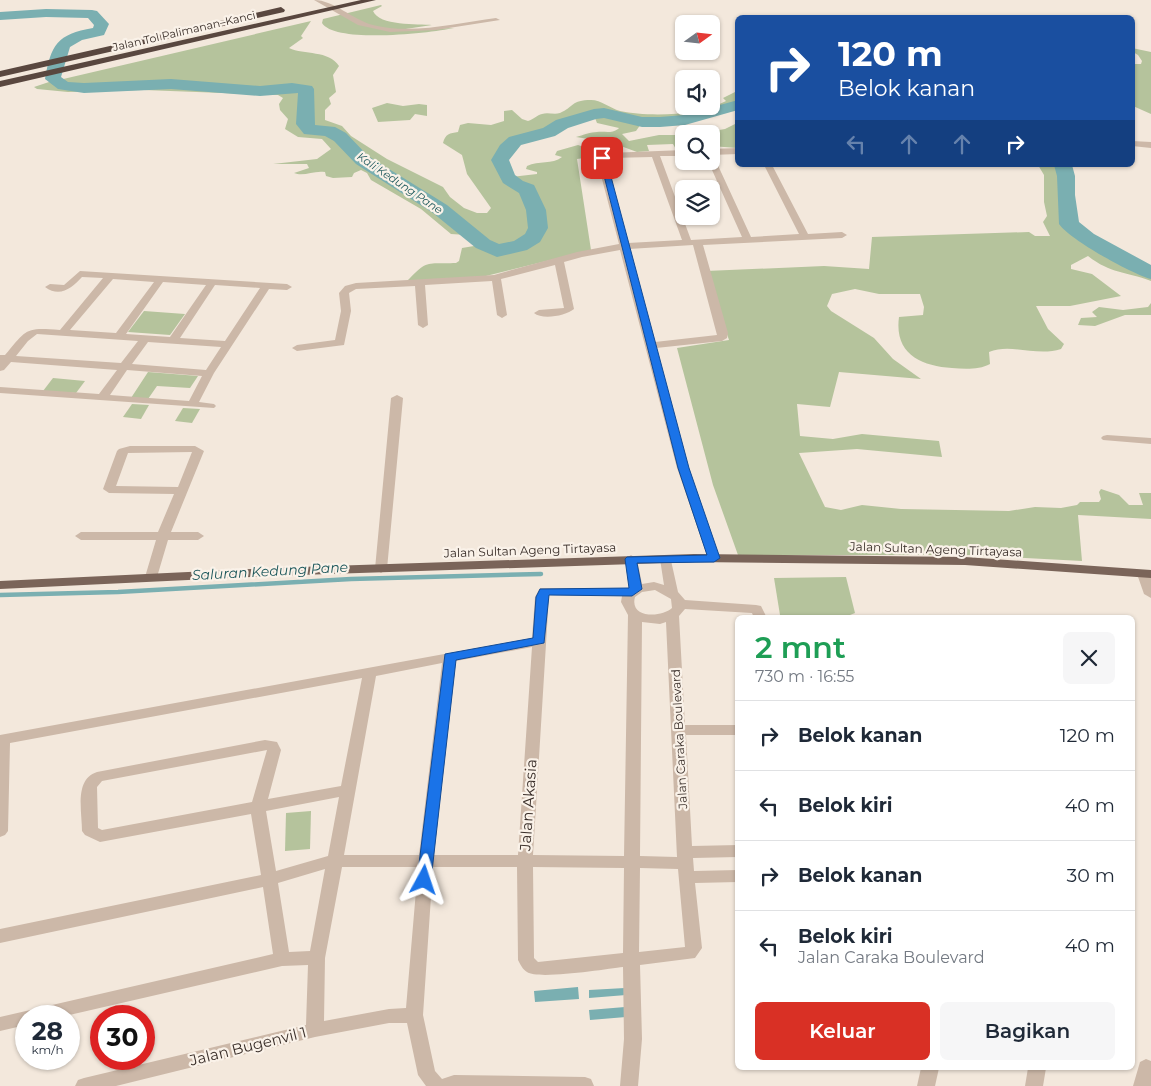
<!DOCTYPE html>
<html lang="id">
<head>
<meta charset="utf-8">
<style>
  body { margin:0; font-family:Montserrat,sans-serif; background:#f6f6f7; color:#1f2937; height:100vh; display:flex; flex-direction:column; font-size:19px; white-space:nowrap }
  * { box-sizing:border-box; margin:0 }
  p { font-size:16px; color:#747a83 }
  .icon { flex:none; width:28px; height:28px; fill:none; stroke:currentColor; stroke-width:2; stroke-linecap:round; stroke-linejoin:round }
  .map { position:relative; flex:1; overflow:hidden }
  .panel { position:absolute; left:735px; top:615px; width:400px; height:455px; display:flex; flex-direction:column; background:#fff; border-radius:8px; box-shadow:0 1px 4px #0004 }
  .panel>* { flex:none }
  .banner { position:absolute; left:735px; top:15px; width:400px; height:152px; border-radius:8px; box-shadow:0 1px 4px #0004; background:#1a4fa0; color:#fff; overflow:hidden }
  .needle { width:32px; rotate:75deg }
  .tools { position:absolute; left:675px; top:15px; display:grid; gap:10px }
  .tools a { display:grid; place-items:center; width:45px; height:45px; border-radius:8px; background:#fff; box-shadow:0 1px 4px #0004; font-size:25px }
  .speed { position:absolute; left:15px; top:1005px; display:flex; gap:10px; font-size:25px; font-weight:700; text-align:center }
  .speed>* { display:grid; place-content:center; width:65px; height:65px; border-radius:50%; background:#fff; box-shadow:0 1px 4px #0004; line-height:1 }
  .speed small { font-size:12px; font-weight:400 }
  .speed .limit { border:8px solid #d22; background:#fff; color:#111 }
  .pin { position:absolute; display:grid; place-items:center; width:42px; height:42px; color:#fff; margin:-21px; border-radius:10px; box-shadow:0 2px 8px #0006 }
  .me { position:absolute; width:55px; margin:-28px; rotate:5deg; stroke-linejoin:round; filter:drop-shadow(0 0 4px #0008) }
  .turn { display:flex; align-items:center; gap:18px; height:105px; padding:0 20px; font-size:22px }
  .turn .icon { width:65px; height:65px; stroke-width:2.5 }
  .turn b { display:block; font-size:35px; line-height:42px }
  .lanes { display:flex; align-items:center; height:48px; padding:0 20px; background:#0003; justify-content:center; gap:25px; direction:ltr }
  .lanes .off { opacity:.35 }
  .round { display:grid; place-items:center; flex:none; width:52px; height:52px; border-radius:8px; background:#f6f6f7 }
  .head { display:flex; align-items:center; justify-content:space-between; height:85px; padding:0 20px }
  h1 { font-size:30px; font-weight:600; line-height:38px; color:#1e9e55 }
  .action { display:flex; gap:10px; margin-top:auto; padding:10px 20px }
  .action a { flex:1; height:58px; border-radius:8px; background:#d93025; color:#fff; font-size:20px; font-weight:600; line-height:58px; text-align:center }
  .action a+a { background:#f6f6f7; color:#1f2937 }
  ul { padding:0; list-style:none }
  li { display:flex; align-items:center; gap:15px; height:70px; padding:0 20px; border-top:1px solid #e0e1e3 }
  li div { flex:1 }
  li b { display:block; font-size:19px }
  li em { font-style:normal }
  .map>svg:first-child { display:block }
  .green { fill:#b5c39c }
  .water { fill:#7aafb1 }
  .lines { fill:none; stroke-linecap:round; stroke-linejoin:round }
  .stream { stroke:#7aafb1; stroke-width:4.5 }
  .river { fill:#7aafb1; fill-rule:evenodd }
  .street { fill:#ccb8a8; fill-rule:evenodd }
  .primary { fill:#7a6459; fill-rule:evenodd }
  .highway { fill:#59473f; fill-rule:evenodd }
  .route { fill:#1a73e8; stroke:#114b97 }
  .labels { text-anchor:middle; dominant-baseline:central; stroke-width:4.5; stroke-linejoin:round; paint-order:stroke }
  .far-street-label { font-size:11px; fill:#382d28; stroke:#faf2e9 }
  .far-water-label { font-size:11px; font-style:italic; fill:#1c575b; stroke:#faf2e9 }
  .street-label { font-size:12px; fill:#382d28; stroke:#faf2e9 }
  .water-label { font-size:14px; font-style:italic; fill:#1c575b; stroke:#faf2e9 }
  .near-street-label { font-size:15px; fill:#382d28; stroke:#faf2e9 }
</style>
</head>
<body>
<div class="map">
<svg width="1151" height="1086" viewBox="0 0 1151 1086">
  <rect width="100%" height="100%" fill="#f3e8dc"/>
  <g class="green">
    <path d="M381 5 382 6 373 11C379 26 418 24 432 25L399 30 454 28C431 33 335 44 322 23L323 19Z"/>
    <path d="M311 21 301 36 303 38 289 48C304 55 329 50 339 66L333 75 336 92 329 98 331 104 325 110V120L342 126 351 136 387 159 443 187 450 197 464 208 477 213H487L491 208 467 174 462 155 443 143C445 134 450 133 458 132L460 125 468 123 491 125 504 121V111L512 110 522 119 528 121C534 119 537 115 542 114 548 112 554 115 560 113 574 107 571 100 591 100 601 100 610 108 620 111 649 117 699 116 726 101L723 98 737 91V103C712 111 687 120 660 121 637 122 623 113 604 111 582 110 563 125 543 132 534 135 519 136 511 142 504 146 501 153 497 159 500 174 508 187 523 190L532 210 534 228 529 237 517 244 497 249 486 243 443 208 365 159 343 136 331 130 312 129 309 124 311 93 309 88C292 87 276 90 259 89 230 87 201 84 172 83 144 82 80 94 59 80Z"/>
    <polygon points="1132,48 1151,52 1151,114 1133,106 1133,64 1141,64 1142,61 1138,55 1133,52"/>
    <path d="M52 81 61 87 83 89 170 86 259 92 302 90 301 125 307 131 326 133 336 138 358 161 436 210 466 235 451 234 421 209 371 180 367 173 361 170 354 173 352 177 333 178 326 176 325 172C314 170 304 177 294 173L309 168 307 164H273L317 159 331 149 322 139 298 137 285 129 288 119 280 110 279 104 283 98 278 95 144 90 68 92 37 89 34 87Z"/>
    <polygon points="387,103 403,106 419,104 427,105 427,116 415,114 410,120 378,122 372,108"/>
    <path d="M603 114 641 124 636 131 622 134 629 141 659 135H684V150L677 151 673 144 647 145 649 151 637 152 618 145 599 156 577 159 591 250 474 279 407 281C428 259 426 264 456 263L459 261 462 248 480 245 495 253 523 247 537 239 541 228 540 210 530 187 520 186 511 177 537 174V172L526 169 527 166C539 160 552 165 562 157L555 155 557 151 578 145 587 148 601 141 576 137C583 135 591 132 597 132 605 131 611 134 618 129L619 128 597 123 595 118Z"/>
    <polygon points="737,123 737,148 711,146 711,134 696,134 725,129"/>
    <path d="M1038 165H1059C1066 180 1060 186 1063 200 1064 209 1066 215 1065 224L1083 239 1151 275V281C1125 271 1111 274 1088 256L1071 265V269L1092 274 1121 296 1070 306H1036L1048 329 1064 344 1061 349C1037 357 1011 343 989 352L990 364C979 370 964 369 952 368 921 366 894 354 899 317L923 315 924 307 920 294H879L855 289 832 294 827 306 831 311 874 338 893 359 921 379 839 372 830 407 797 404 800 436 833 439 862 434 939 441 942 457 857 449 799 453 825 507 841 510 862 505 901 509 1009 511 1035 507 1061 508 1077 505 1080 502H1099L1101 499 1099 492 1101 489 1119 495 1129 505H1143L1139 493H1151V519L1078 515 1082 561 972 555H738L713 485 677 348 729 340 706 271 824 266 869 269 872 237 1029 232 1035 236H1050L1043 222 1047 216 1044 202V175Z"/>
    <polygon points="1151,303 1151,315 1125,315 1095,326 1078,325 1081,318 1097,317 1092,312 1099,307 1123,310 1148,307"/>
    <polygon points="144,311 185,314 170,335 128,332"/>
    <polygon points="148,372 198,376 190,388 157,386 148,399 131,398"/>
    <polygon points="53,378 85,381 76,393 43,391"/>
    <polygon points="132,404 149,405 141,419 123,417"/>
    <polygon points="183,408 200,409 192,423 175,421"/>
    <polygon points="846,577 855,613 850,615 780,615 774,578"/>
    <polygon points="311,811 310,849 285,851 286,813"/>
  </g>
  <g class="water">
    <polygon points="578,987 579,999 535,1002 534,991"/>
    <polygon points="625,988 626,995 589,998 589,990"/>
    <polygon points="625,1007 626,1017 590,1020 589,1010"/>
  </g>
  <g class="lines">
    <polyline class="stream" points="0,595 118,592 351,579 541,574"/>
    <g class="river">
      <path d="M46 9 92 10 97 11 109 24 104 35 82 40 70 47 61 77 68 82 84 83 171 79 260 86 292 83 312 86 314 89 315 125 335 127 346 133 368 156 447 205 490 240 499 244 514 241 525 234 528 228 526 210 519 193 503 183 491 160 500 145 509 137 543 128 556 120 594 109 604 108 642 117H660L684 115 738 100V110L685 125 660 127H642L604 118 596 119 568 128 555 136 521 145 509 160 515 175 523 181 534 185 536 189 546 210 548 228 540 242 527 250 497 257 476 248 433 213 356 164 334 141 325 136 304 134 296 124 298 93 260 96 171 89 84 93 58 89 45 79C51 45 57 34 93 28L94 25 88 18 46 17 0 20V12Z"/>
      <path d="M1054 165H1072L1075 176V195L1079 222 1094 234 1151 265V279C1132 274 1070 240 1059 224L1057 176Z"/>
    </g>
    <g class="street">
      <path d="M314 0C334 0 353 20 373 25 412 35 457 23 496 18L500 20 436 30 390 32 358 25Z"/>
      <polygon points="1132,141 1151,142 1151,148 1132,146"/>
      <polygon points="738,148 738,154 711,155 711,149"/>
      <path d="M684 150V156H660L691 240 742 237 708 161H711V157L715 159 751 237 799 234 764 165H772L808 234 842 232 847 235 842 238 703 245 728 333 727 338 722 341 656 348 689 468 720 558 718 561H710L708 558 677 468 620 250 582 257 564 262 574 309C566 316 542 320 534 313L539 310 564 308 555 265 501 279 507 315 502 318 497 315 492 281 425 285 428 325 423 328 418 325 415 286 356 289 349 293 351 311 344 345 297 351 292 348 297 345 335 340 341 311 339 293 345 286 356 283 494 275 577 252 619 244 597 160 608 153ZM652 157 682 240 628 243 606 161 610 158ZM693 245 717 335 655 342 629 249Z"/>
      <path d="M80 271 287 284 292 287 287 290 269 289 214 373 199 402 214 404 216 406 214 408 0 393V387L99 394 117 370 11 362 4 370 0 371V355H5C27 329 25 327 60 330L103 278 82 277C72 288 60 298 45 287L50 284 64 285ZM113 279 154 282 116 333 70 330ZM163 282 206 285 170 337 126 334ZM215 285 260 288 225 341 180 338ZM37 334 138 341 121 363 16 356 28 341ZM148 342 221 347 206 370 132 364ZM127 370 202 376 189 401 110 395Z"/>
      <polygon points="397,395 403,398 387,569 381,573 375,569 391,398"/>
      <polygon points="1107,435 1151,438 1151,444 1103,440 1101,438 1103,436"/>
      <path d="M130 446H195L204 451 171 532H198L204 536 198 540H168L157 577 151 581 145 577 156 540H81L75 536 81 532H158L174 494 109 493 103 489 117 451 119 449ZM192 452 178 487 116 486 128 453Z"/>
      <path d="M631 555 637 559 642 584 654 582 664 585 660 559 666 555 670 556 678 592 685 600 756 605 761 606 767 618H754L752 613 685 609 679 616 685 725H738V735H686L692 846 738 845V857L693 858 694 871 738 870V882L695 883 702 948 695 958 640 965 642 1039 638 1086H620L624 1039 623 967C606 969 538 980 527 972 523 970 520 964 518 960L517 867H433L423 1015 435 1071 442 1079 454 1075 585 1077 591 1079 594 1086H426L418 1075 407 1023H389L315 1037 116 1086H75L78 1080 84 1078 306 1025 308 965 282 966 65 1016H26V1025L0 1031V1017L273 954 263 887 0 943V929L261 875 251 814 100 842 85 835 82 831C82 812 74 779 97 772L265 740 277 742 281 750 268 799 341 786 362 678 10 743 8 831 5 835 0 837V735L532 638 535 597 540 588H629L625 559ZM655 590 671 599 672 608C661 618 629 618 635 597L642 592ZM549 595 622 596 621 602 628 615 624 856 533 855ZM642 622 660 624 666 622 677 857 640 856ZM532 647 518 855H434L456 661ZM442 663 419 855H344L376 676ZM267 750 252 802 102 830 98 828 97 787 102 781ZM339 797 328 856 276 871 266 811ZM342 867H418L406 1008 389 1009 324 1021 325 958ZM533 867 624 868 623 953 538 962 534 958ZM640 868 678 869 685 947 639 952ZM325 869 310 951 289 952 278 883Z"/>
      <polygon points="1143,570 1148,571 1151,578 1151,598 1144,594 1137,574"/>
      <polygon points="1146,1059 1151,1061 1151,1086 1133,1086 1140,1062"/>
      <polygon points="921,1068 939,1068 935,1086 917,1086"/>
      <polygon points="1028,1068 1046,1068 1043,1086 1025,1086"/>
    </g>
    <polygon class="primary" points="694,554 965,557 1151,570 1151,578 965,565 694,562 269,576 0,589 0,581 269,568"/>
    <g class="highway">
      <polygon points="361,0 376,0 0,87 0,81"/>
      <polygon points="281,7 285,10 284,12 0,77 0,71"/>
    </g>
  </g>
  <polygon class="route" points="599,156 606,158 689,468 720,558 714,562 637,563 642,589 632,596 549,595 544,643 456,660 431,880 429,883 419,883 417,880 445,654 533,638 536,597 540,589 629,588 625,559 627,557 707,555 678,468"/>
  <g class="labels">
    <g class="far-street-label">
      <text transform="translate(184 31) rotate(-13)">Jalan Tol Palimanan–Kanci</text>
    </g>
    <g class="far-water-label">
      <text transform="translate(400 183) rotate(34)">Kali Kedung Pane</text>
    </g>
    <g class="street-label">
      <text transform="translate(936 549) rotate(2)">Jalan Sultan Ageng Tirtayasa</text>
      <text transform="translate(530 550) rotate(-2)">Jalan Sultan Ageng Tirtayasa</text>
      <text transform="translate(679 739) rotate(-93)">Jalan Caraka Boulevard</text>
    </g>
    <g class="water-label">
      <text transform="translate(270 571) rotate(-3)">Saluran Kedung Pane</text>
    </g>
    <g class="near-street-label">
      <text transform="translate(528 805) rotate(-86)">Jalan Akasia</text>
      <text transform="translate(248 1046) rotate(-14)">Jalan Bugenvil 1</text>
    </g>
  </g>
</svg>
<div class="tools">
<a><svg class="needle" viewBox="-14 -14 28 28"><path d="M0-13l5 13h-10z" fill="#e53935"/><path d="M0 13l5-13h-10z" fill="#747a83"/></svg></a>
<a><svg class="icon" aria-label="sound" viewBox="0 0 24 24"><path d="M4 9h4l5-4v14l-5-4H4zM17 9q2 3 0 6"/></svg></a>
<a><svg class="icon" aria-label="search" viewBox="0 0 24 24"><circle cx="10" cy="10" r="6"/><path d="M15 15l6 6"/></svg></a>
<a><svg class="icon" aria-label="layers" viewBox="0 0 24 24"><path d="M12 4l9 5-9 5-9-5zM3 14l9 5 9-5"/></svg></a>
</div>
<div class="speed"><div>28<small>km/h</small></div><div class="limit">30</div></div>
<div class="pin" style="left:602px;top:158px;background:#d93025"><svg class="icon" aria-label="arrive" viewBox="0 0 24 24"><path d="M6 21V4h12l-3 4 3 4H6"/></svg></div>
<svg class="me" style="left:424px;top:880px" viewBox="-20 -20 40 40"><path d="M0-17L14 15 0 8-14 15z" fill="#1a73e8" stroke="#fff" stroke-width="4"/></svg>
<div class="banner">
<div class="turn"><svg class="icon" aria-label="right" viewBox="0 0 24 24"><path d="M7 20v-9h11M14 6l5 5-5 5"/></svg><div><b>120 m</b>Belok kanan</div></div>
<div class="lanes"><svg class="icon off" aria-label="left" viewBox="0 0 24 24"><path d="M17 20v-9H6M10 6l-5 5 5 5"/></svg><svg class="icon off" aria-label="ahead" viewBox="0 0 24 24"><path d="M12 20V5M6 11l6-6 6 6"/></svg><svg class="icon off" aria-label="ahead" viewBox="0 0 24 24"><path d="M12 20V5M6 11l6-6 6 6"/></svg><svg class="icon" aria-label="right" viewBox="0 0 24 24"><path d="M7 20v-9h11M14 6l5 5-5 5"/></svg></div>
</div>
<section class="panel">
<div class="head"><div><h1>2 mnt</h1><p>730 m · 16:55</p></div><a class="round"><svg class="icon" aria-label="close" viewBox="0 0 24 24"><path d="M6 6l12 12M18 6L6 18"/></svg></a></div>
<ul>
<li><svg class="icon" aria-label="right" viewBox="0 0 24 24"><path d="M7 20v-9h11M14 6l5 5-5 5"/></svg><div><b>Belok kanan</b></div><em>120 m</em></li>
<li><svg class="icon" aria-label="left" viewBox="0 0 24 24"><path d="M17 20v-9H6M10 6l-5 5 5 5"/></svg><div><b>Belok kiri</b></div><em>40 m</em></li>
<li><svg class="icon" aria-label="right" viewBox="0 0 24 24"><path d="M7 20v-9h11M14 6l5 5-5 5"/></svg><div><b>Belok kanan</b></div><em>30 m</em></li>
<li><svg class="icon" aria-label="left" viewBox="0 0 24 24"><path d="M17 20v-9H6M10 6l-5 5 5 5"/></svg><div><b>Belok kiri</b><p>Jalan Caraka Boulevard</p></div><em>40 m</em></li>
</ul>
<div class="action"><a>Keluar</a><a>Bagikan</a></div>
</section>
</div>
</body>
</html>
